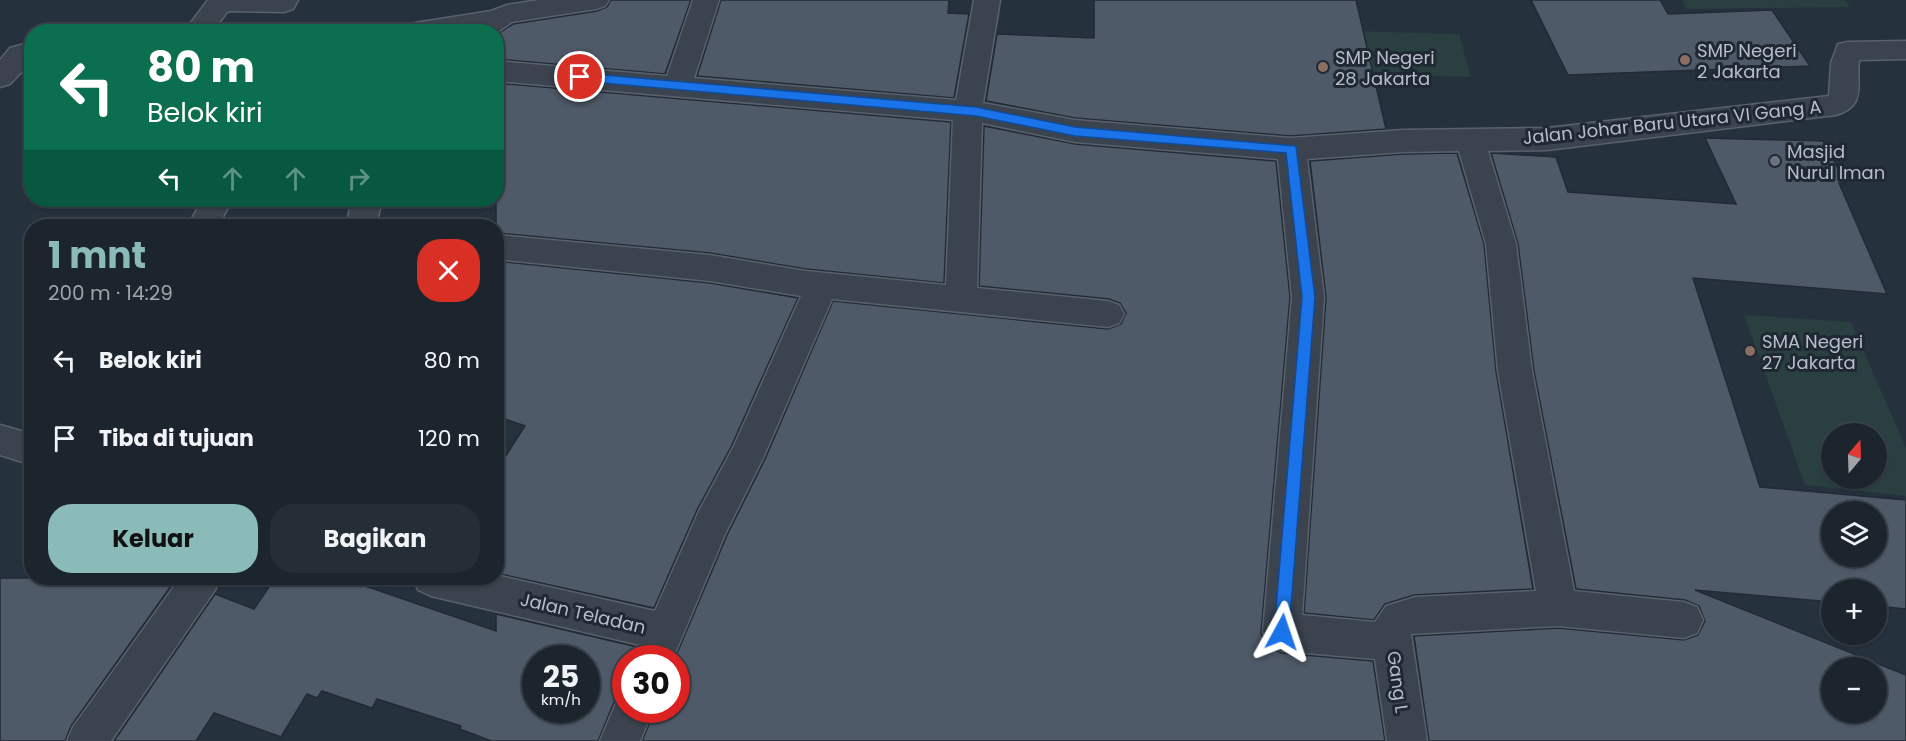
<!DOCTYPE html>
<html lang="id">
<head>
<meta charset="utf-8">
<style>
  body { margin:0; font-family:Poppins,sans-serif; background:#252d36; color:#f1f3f6; height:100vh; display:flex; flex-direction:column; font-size:22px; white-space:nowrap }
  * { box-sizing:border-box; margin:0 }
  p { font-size:20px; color:#a0a5aa }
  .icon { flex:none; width:33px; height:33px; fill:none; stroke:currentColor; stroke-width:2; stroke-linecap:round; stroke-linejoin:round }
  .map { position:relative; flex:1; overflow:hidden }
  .panel { position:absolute; left:24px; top:219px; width:480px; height:366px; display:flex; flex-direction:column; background:#1c252e; border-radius:24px; box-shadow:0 2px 4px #0004,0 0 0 2px #3a424a }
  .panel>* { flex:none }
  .banner { position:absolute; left:24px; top:24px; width:480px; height:183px; border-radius:24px; box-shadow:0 2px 4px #0004,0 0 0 2px #3a424a; background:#0b6e4f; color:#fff; overflow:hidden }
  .needle { width:39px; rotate:19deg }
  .fabs { position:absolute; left:1821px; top:423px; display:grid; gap:12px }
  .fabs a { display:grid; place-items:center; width:66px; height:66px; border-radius:50%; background:#1c252e; box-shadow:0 2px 4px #0004,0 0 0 2px #3a424a; font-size:30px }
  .speed { position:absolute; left:522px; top:645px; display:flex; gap:12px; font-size:30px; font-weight:700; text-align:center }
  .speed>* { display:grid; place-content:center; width:78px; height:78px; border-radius:50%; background:#1c252e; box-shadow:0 2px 4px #0004,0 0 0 2px #3a424a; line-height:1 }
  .speed small { font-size:15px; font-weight:400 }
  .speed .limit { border:9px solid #d22; background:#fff; color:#111 }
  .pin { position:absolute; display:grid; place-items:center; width:51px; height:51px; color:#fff; margin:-26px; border:3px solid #fff; border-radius:50%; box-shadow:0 2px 6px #0007 }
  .me { position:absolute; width:66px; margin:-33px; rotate:5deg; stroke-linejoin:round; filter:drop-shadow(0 0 4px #0008) }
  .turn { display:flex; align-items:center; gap:21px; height:126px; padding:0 24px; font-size:27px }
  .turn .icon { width:78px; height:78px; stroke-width:2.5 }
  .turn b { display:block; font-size:42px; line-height:51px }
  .lanes { display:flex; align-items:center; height:57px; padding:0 24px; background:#0003; justify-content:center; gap:30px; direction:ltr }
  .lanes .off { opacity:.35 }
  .round { display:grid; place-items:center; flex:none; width:63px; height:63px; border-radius:24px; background:#252d36 }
  .summary { display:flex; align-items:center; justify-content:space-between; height:102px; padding:0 24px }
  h1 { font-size:36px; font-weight:700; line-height:45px; color:#8bbbb9 }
  .button { display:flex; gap:12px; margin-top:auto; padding:12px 24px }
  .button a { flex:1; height:69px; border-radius:24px; background:#8bbbb9; color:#111; font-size:24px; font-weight:700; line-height:69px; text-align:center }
  .button a+a { background:#252d36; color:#f1f3f6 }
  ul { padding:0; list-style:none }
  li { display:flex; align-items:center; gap:18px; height:78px; padding:0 24px }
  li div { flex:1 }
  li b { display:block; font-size:22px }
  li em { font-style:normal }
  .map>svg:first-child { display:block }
  .green { fill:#293f40; fill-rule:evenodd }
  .building { fill:#4f5a68; stroke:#212a35; stroke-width:1.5; fill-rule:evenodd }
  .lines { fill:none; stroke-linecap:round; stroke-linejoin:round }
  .minor-casing { stroke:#58616c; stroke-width:3 }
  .minor { fill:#3a434e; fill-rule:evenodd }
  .route { fill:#1a73e8; stroke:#114b97; stroke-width:1.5 }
  .education-dot { fill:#8d6e63; stroke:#1f2833; stroke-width:2 }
  .worship-dot { fill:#6b7280; stroke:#1f2833; stroke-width:2 }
  .labels { text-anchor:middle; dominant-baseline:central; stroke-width:6; stroke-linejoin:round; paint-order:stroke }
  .poi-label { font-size:18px; fill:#b6bec9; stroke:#1f2833; text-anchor:start }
  .street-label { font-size:18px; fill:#b6bec9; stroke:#1f2833 }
</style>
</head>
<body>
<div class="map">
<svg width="1906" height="741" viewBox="0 0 1906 741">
  <rect width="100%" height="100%" fill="#26313e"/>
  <g class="green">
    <polygon points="1682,0 1845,0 1850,7 1687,9"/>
    <polygon points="1282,29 1459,34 1471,77 1290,72"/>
    <path d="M1744 315 1851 322 1906 448V496L1805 485ZM1832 434H1876V478H1832Z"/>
  </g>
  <g class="building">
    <polygon points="611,0 691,0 665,74 496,59 496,35 513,24 597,11 607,7"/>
    <polygon points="721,0 949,0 948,13 969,14 954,98 697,76"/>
    <polygon points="1094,0 1356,0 1386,129 1291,136 1075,118 986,101 997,34 1094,38"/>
    <polygon points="1531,0 1660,0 1668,14 1772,10 1810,66 1568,75"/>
    <polygon points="496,83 951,122 944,283 806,269 710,253 496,233"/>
    <polygon points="984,126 1075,144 1276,161 1290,297 1261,633 1268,647 1282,653 1373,661 1385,741 642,741 655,710 676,710 675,658 728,533 765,459 833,301 1108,329 1121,324 1126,313 1120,303 1109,299 979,286"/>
    <path d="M1705 138 1823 141 1846 183H1839L1887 294 1693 278 1760 487 1906 500V609L1876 606V590H1832V602L1695 590 1906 675V741H1429L1414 636 1558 628 1684 640 1698 635 1705 621 1699 606 1685 600 1576 589 1534 371 1518 244 1491 153 1556 157 1568 192 1736 204ZM1832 512H1876V556H1832ZM1832 668H1876V712H1832Z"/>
    <polygon points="1457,153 1484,244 1496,371 1533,589 1414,595 1385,604 1374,620 1304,613 1326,297 1310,161 1403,154"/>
    <polygon points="496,261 710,283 798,298 731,447 697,510 654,608 496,573 496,471 525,426 496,416"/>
    <polygon points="0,578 172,578 176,579 71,726 65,741 0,741"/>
    <path d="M275 578H342L496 631V614L637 647 633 658H626V691L617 695 598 741H491L460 729 461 726 377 699 372 708 322 691 317 698 307 694 281 737 214 713 196 741H114L215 594 254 609ZM536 658H586V710H536Z"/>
  </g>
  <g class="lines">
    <defs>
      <g id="minor">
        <polygon points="208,0 298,0 293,9 284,12 231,11 227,12 212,32 184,32"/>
        <polygon points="539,0 609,0 605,6 596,9 512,22 496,33 402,32 406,25 415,23 491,11 507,5"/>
        <path d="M693 0H719L694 78 956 100 974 0H1000L983 103 1075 120 1291 138 1403 130 1547 128 1829 96 1831 63 1838 44 1848 42 1906 41V59L1859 60C1856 85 1867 106 1836 115L1547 150 1488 151 1516 244 1532 371 1574 591 1684 602 1697 607 1703 620 1697 633 1684 638 1558 626 1411 634 1427 741H1387L1375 659 1282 651 1269 645 1263 632 1292 297 1278 159 1075 142 982 123 977 288 1108 301 1119 305 1124 314 1119 323 1108 327 832 299 763 458 726 532 673 658H635L640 645 431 596 418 590 413 578H496V575L655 611 699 511 733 448 801 296 710 281 496 259V235L710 255 806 271 946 285 953 120 496 81V61L667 76ZM1459 151 1486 244 1498 371 1536 591 1415 597 1386 606 1375 622 1302 615 1324 297 1307 159 1403 152Z"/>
        <polygon points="32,42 32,61 10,84 0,87 0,60 10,48"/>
        <polygon points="202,200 232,200 218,226 188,226"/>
        <polygon points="352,200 382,200 376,226 346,226"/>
        <polygon points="0,425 32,434 32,465 0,455"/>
        <polygon points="180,578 220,578 215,590 111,741 67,741 73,727"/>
        <polygon points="626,693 626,710 653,710 640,741 600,741 619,696"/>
      </g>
    </defs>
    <use href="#minor" class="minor-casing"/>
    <use href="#minor" class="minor"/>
  </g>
  <polygon class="route" points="580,73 976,107 1075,127 1296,146 1315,297 1289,632 1287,638 1282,640 1276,638 1274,632 1302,297 1286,153 1075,136 976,116 580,81 574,77"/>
  <g class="education-dot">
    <circle cx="1685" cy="60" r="6"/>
    <circle cx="1323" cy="67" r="6"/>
    <circle cx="1750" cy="351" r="6"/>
  </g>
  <circle class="worship-dot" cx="1775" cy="161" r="6"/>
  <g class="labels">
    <g class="poi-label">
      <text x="1697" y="50">SMP Negeri<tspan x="1697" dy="21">2 Jakarta</tspan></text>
      <text x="1335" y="57">SMP Negeri<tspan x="1335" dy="21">28 Jakarta</tspan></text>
      <text x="1787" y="151">Masjid<tspan x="1787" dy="21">Nurul Iman</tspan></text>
      <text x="1762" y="341">SMA Negeri<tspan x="1762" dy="21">27 Jakarta</tspan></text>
    </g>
    <g class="street-label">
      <text transform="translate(1672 122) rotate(-6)">Jalan Johar Baru Utara VI Gang A</text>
      <text transform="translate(583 613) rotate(13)">Jalan Teladan</text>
      <text transform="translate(1398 682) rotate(82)">Gang L</text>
    </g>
  </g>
</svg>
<div class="fabs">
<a><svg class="needle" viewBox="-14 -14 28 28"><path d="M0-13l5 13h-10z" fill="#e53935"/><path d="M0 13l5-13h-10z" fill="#a0a5aa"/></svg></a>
<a><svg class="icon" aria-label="layers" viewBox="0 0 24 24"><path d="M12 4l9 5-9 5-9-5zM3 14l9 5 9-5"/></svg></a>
<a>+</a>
<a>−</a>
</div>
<div class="speed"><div>25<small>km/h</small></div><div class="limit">30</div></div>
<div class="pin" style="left:580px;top:77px;background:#d93025"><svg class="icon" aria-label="arrive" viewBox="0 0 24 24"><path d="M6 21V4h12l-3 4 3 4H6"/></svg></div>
<svg class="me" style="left:1282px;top:632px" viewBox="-20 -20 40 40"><path d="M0-17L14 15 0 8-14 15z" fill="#1a73e8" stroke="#fff" stroke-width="4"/></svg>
<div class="banner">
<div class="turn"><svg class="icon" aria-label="left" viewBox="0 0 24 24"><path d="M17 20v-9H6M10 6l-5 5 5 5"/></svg><div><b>80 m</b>Belok kiri</div></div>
<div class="lanes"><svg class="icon" aria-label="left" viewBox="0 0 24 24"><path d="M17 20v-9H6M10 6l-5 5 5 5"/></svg><svg class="icon off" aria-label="ahead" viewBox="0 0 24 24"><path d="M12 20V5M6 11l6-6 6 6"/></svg><svg class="icon off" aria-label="ahead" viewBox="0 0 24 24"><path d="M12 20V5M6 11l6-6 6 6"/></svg><svg class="icon off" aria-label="right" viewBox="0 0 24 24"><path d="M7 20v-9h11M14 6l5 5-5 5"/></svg></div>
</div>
<section class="panel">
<div class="summary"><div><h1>1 mnt</h1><p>200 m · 14:29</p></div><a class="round" style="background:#d93025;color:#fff"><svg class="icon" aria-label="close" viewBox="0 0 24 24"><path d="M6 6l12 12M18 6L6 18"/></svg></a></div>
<ul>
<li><svg class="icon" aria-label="left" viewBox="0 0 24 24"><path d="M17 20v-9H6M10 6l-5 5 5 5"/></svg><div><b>Belok kiri</b></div><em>80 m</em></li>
<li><svg class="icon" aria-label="arrive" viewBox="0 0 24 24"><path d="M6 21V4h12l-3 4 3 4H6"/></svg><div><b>Tiba di tujuan</b></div><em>120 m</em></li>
</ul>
<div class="button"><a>Keluar</a><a>Bagikan</a></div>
</section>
</div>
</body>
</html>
